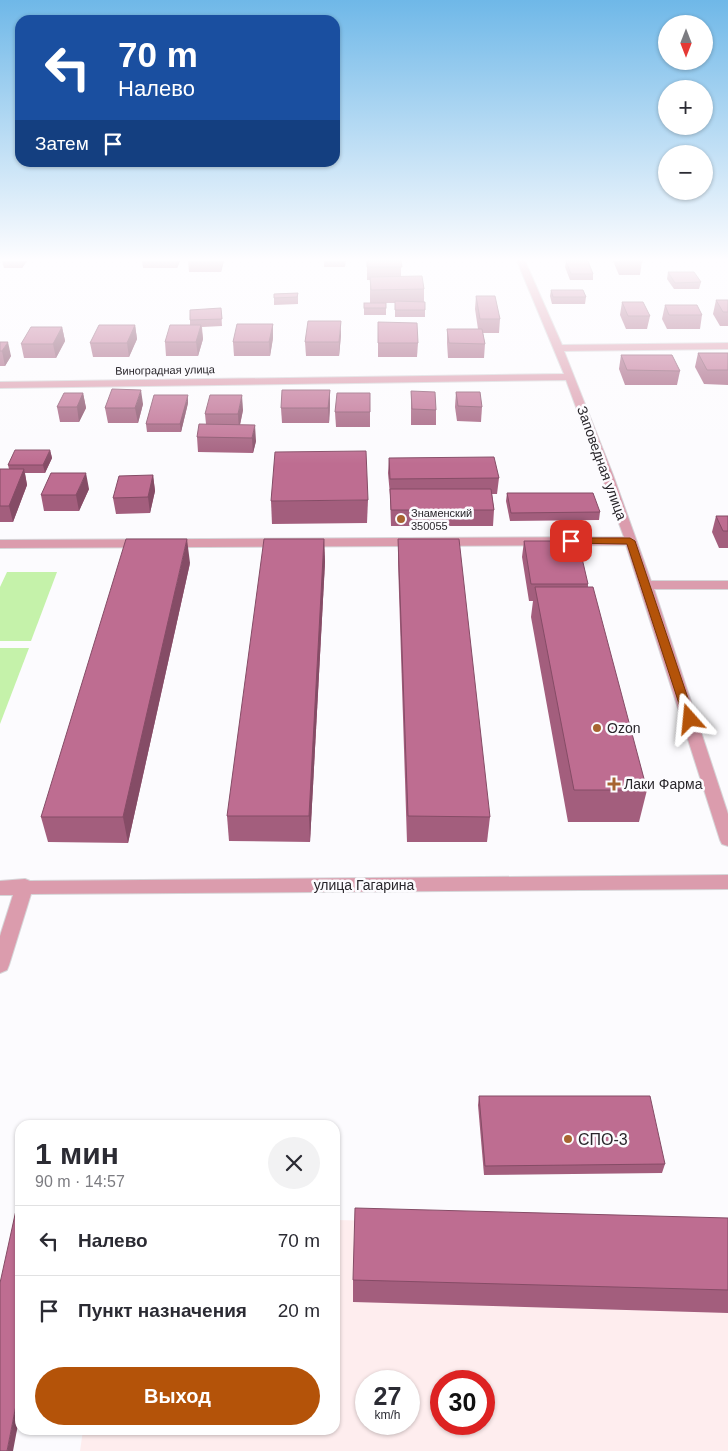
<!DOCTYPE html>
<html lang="ru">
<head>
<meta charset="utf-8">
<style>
  body { margin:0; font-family:Helvetica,sans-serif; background:#f2f2f3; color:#2b2b33; height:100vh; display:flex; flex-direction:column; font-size:19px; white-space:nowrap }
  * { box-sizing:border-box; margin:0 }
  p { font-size:16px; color:#7c7c81 }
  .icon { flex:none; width:28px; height:28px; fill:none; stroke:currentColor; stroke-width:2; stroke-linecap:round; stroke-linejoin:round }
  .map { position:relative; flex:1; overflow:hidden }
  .side { position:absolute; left:15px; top:1120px; width:325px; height:315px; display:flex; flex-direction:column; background:#fff; border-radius:15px; box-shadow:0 1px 4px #0004 }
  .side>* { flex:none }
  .banner { position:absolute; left:15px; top:15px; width:325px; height:152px; border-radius:15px; box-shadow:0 1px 4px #0004; background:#1a4fa0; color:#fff; overflow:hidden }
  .needle { width:32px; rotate:180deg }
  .controls { position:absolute; left:658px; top:15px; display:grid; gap:10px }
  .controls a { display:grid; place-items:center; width:55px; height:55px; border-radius:50%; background:#fff; box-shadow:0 1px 4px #0004; font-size:25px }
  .speed { position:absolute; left:355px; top:1370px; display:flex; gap:10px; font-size:25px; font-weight:700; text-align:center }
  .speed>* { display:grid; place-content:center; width:65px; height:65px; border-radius:50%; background:#fff; box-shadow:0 1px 4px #0004; line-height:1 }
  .speed small { font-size:12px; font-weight:400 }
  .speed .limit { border:8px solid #d22; background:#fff; color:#111 }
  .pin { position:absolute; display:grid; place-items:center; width:42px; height:42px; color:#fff; margin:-21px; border-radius:10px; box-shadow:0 2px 8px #0006 }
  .me { position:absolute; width:55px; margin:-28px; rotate:342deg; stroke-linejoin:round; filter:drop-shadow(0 0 4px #0008) }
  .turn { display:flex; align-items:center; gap:18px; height:105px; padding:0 20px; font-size:22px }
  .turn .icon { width:65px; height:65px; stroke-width:2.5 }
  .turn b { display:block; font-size:35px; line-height:42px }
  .then { display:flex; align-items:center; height:48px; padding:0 20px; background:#0003; gap:10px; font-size:19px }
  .round { display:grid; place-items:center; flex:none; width:52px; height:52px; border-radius:26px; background:#f2f2f3 }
  .overview { display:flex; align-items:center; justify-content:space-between; height:85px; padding:0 20px }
  h1 { font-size:30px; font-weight:700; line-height:38px }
  .button { display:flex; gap:10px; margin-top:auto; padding:10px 20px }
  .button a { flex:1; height:58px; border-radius:30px; background:#b45309; color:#fff; font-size:20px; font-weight:700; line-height:58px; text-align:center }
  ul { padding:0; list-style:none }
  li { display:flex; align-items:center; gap:15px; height:70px; padding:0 20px; border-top:1px solid #e1e1e2 }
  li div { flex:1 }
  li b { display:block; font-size:19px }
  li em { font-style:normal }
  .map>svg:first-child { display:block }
  .industrial { fill:#feedee; fill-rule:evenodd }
  .green { fill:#c5f2aa }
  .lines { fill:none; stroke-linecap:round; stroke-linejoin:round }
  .street-casing { stroke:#d6d5d8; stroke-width:2 }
  .street { fill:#db9cad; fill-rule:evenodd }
  .wall { fill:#a35e7d }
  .shaded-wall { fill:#854c66 }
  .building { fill:#be6d91; stroke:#854c66 }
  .route { fill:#b45309; stroke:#753606 }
  .poi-dot { fill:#a76431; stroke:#fcfbfe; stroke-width:2 }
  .labels { text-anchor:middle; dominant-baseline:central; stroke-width:5; stroke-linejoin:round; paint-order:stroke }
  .far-street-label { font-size:11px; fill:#29262b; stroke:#fcfbfe }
  .far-poi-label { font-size:11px; fill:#29262b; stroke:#fcfbfe; text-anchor:start }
  .street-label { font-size:14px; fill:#29262b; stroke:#fcfbfe }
  .poi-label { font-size:14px; fill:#29262b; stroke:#fcfbfe; text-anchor:start }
  .near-poi-label { font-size:16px; fill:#29262b; stroke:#fcfbfe; text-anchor:start }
</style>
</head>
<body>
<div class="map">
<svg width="728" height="1451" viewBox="0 0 728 1451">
  <rect width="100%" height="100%" fill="#fcfbfe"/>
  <path class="industrial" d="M335 1220 728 1228V1451H80L83 1430H335ZM366 1381H409V1424H366ZM441 1381H484V1424H441Z"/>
  <g class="green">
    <polygon points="7,572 57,572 31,641 0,641 0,587"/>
    <polygon points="0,648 29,648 0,724"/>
  </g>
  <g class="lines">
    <defs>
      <g id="street">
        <polygon points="517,261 525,261 562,345 728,343 728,349 564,351 613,475 651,581 728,581 728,589 654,589 728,814 728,846 722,844 720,840 626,545 0,548 0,540 624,537 566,380 0,388 0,382 564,374"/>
        <polygon points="728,875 728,889 31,894 9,965 7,970 0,973 0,936 13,895 0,895 0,881 25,879 30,881"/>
      </g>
    </defs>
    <use href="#street" class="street-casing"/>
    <use href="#street" class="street"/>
  </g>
  <g class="wall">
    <polygon points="2,261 27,261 22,268 4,268"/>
    <polygon points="142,261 180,261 177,268 143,268"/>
    <polygon points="188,261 224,261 221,272 189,272"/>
    <polygon points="324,261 346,261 345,267 324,267"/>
    <polygon points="367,261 401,261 401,277 424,289 424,302 425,310 425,317 395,317 395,303 370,303 370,280 367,280"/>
    <polygon points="566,261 588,261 593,274 593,280 570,280 565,267"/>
    <polygon points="613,261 642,261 640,275 619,275"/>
    <polygon points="668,272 701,282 699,289 674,289 667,279"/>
    <polygon points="551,290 586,297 585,304 552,304 550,296"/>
    <polygon points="298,293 298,304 274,305 274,294"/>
    <polygon points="476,296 500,319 499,333 483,333 485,344 484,358 448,358 447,343 447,329 478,329 475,309"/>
    <polygon points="716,300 728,300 728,326 720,326 713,314"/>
    <polygon points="622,302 650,316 647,329 626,329 620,315"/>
    <rect x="364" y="303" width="22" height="12"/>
    <polygon points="665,305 702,315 700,329 667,329 662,319"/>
    <polygon points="221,308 222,326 202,327 203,339 198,356 166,356 165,342 190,325 190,320"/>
    <polygon points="378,322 418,343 417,357 378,357"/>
    <polygon points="273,324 273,338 270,356 234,356 233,342"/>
    <polygon points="135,325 137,339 129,357 93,357 90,343"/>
    <polygon points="62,327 65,341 56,358 24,358 21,344"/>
    <polygon points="341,335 339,356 306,356 305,342"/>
    <polygon points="0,342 11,356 5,366 0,366"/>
    <polygon points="698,353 728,353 728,385 704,384 695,367"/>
    <polygon points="621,355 680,371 677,385 625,385 619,369"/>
    <polygon points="330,390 330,405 329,423 282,423 281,408"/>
    <polygon points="411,391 436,410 436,425 411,425"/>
    <polygon points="456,392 482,407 481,422 457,421 455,407"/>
    <polygon points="83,393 86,408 79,422 60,422 57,407"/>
    <polygon points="370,393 370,427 336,427 335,412"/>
    <polygon points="188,403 181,432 147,432 146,424"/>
    <polygon points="143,404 138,423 108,423 105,408"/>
    <polygon points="243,410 240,425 256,441 253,453 198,452 197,437 206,424 205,414"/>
    <polygon points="50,450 52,458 45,473 25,473 27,485 13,522 0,522 0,469 9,469 8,465"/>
    <polygon points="389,458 499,478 497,494 492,494 494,510 493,526 391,526 390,495 388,473"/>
    <polygon points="153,475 155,491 150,513 116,514 113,498"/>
    <polygon points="89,489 79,511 44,511 41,495"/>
    <polygon points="507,493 600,512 599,520 510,521 506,501"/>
    <polygon points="368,500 367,523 272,524 271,501"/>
    <polygon points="716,516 728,516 728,548 719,548 712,532"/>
    <polygon points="324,539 325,562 310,842 229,841 227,816"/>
    <polygon points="398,539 490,817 487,842 407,842 398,562"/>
    <polygon points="524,541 588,584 588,587 647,790 639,822 568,822 531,617 533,601 529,601 522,557"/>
    <polygon points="190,563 128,843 48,842 41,817"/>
    <polygon points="479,1096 665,1164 662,1173 484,1175 478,1105"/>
    <polygon points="728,1218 728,1313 353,1302 353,1280"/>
  </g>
  <g class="shaded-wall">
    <polygon points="21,261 27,261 22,268"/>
    <polygon points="176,261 180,261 177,268"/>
    <polygon points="220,261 224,261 221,272"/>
    <polygon points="341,321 341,335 339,356 339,342"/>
    <polygon points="273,324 273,338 270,356 269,342"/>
    <polygon points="135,325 137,339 129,357 127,343"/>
    <polygon points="201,325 203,339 198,356 196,342"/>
    <polygon points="62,327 65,341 56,358 53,344"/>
    <polygon points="8,342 11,356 5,366 2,351"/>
    <polygon points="141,390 143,404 138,423 135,408"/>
    <polygon points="330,390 330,405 329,423 328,408"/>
    <polygon points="83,393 86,408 79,422 77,407"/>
    <polygon points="188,395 188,403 181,432 180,424"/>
    <polygon points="242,395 243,410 239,429 238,414"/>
    <polygon points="255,425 256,441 253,453 252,438"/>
    <polygon points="50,450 52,458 45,473 43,465"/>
    <polygon points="24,469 27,485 13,522 9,506"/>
    <polygon points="86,473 89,489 79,511 76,495"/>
    <polygon points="153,475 155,491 150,513 148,497"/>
    <polygon points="187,539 190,563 128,843 123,817"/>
    <polygon points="324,539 325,562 310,842 309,816"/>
    <polygon points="20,1385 20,1414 13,1451 7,1451"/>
  </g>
  <g class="building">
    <polygon points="367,261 401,261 402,267 367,267"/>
    <polygon points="566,261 588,261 593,274 571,274"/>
    <rect x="620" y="261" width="22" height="1"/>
    <polygon points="668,272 694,272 701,282 675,283"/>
    <polygon points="422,276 424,289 371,290 370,277"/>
    <polygon points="551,290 583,290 586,297 553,297"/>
    <polygon points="298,293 297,297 274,298 274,294"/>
    <polygon points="476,296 495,296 500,319 480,319"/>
    <polygon points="716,300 728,300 728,312 723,312"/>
    <polygon points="395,301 425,302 425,310 395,310"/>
    <polygon points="622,302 643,302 650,316 628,316"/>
    <rect x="364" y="303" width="22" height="5"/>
    <polygon points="665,305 697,305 702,315 669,315"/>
    <polygon points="221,308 222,319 190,320 190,310"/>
    <polygon points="308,321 341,321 339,342 305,342"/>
    <polygon points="378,322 417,323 418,343 378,343"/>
    <polygon points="237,324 273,324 269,342 233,342"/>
    <polygon points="99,325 135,325 127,343 90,343"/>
    <polygon points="170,325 201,325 196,342 165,342"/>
    <polygon points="31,327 62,327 53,344 21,344"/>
    <polygon points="447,329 482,329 485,344 449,343"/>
    <polygon points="0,342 8,342 2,351 0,351"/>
    <polygon points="698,353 728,353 728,370 707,370"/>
    <polygon points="621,355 672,355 680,371 627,370"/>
    <polygon points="112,389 141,390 135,408 105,408"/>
    <polygon points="282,390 330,390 328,408 281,408"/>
    <polygon points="411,391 435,392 436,410 412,409"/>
    <polygon points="456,392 480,392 482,407 458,406"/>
    <polygon points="64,393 83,393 77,407 57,407"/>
    <polygon points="337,393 370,393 370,412 335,412"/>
    <polygon points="154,395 188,395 180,424 146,424"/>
    <polygon points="210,395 242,395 238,414 205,414"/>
    <polygon points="199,424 255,425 252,438 197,437"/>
    <polygon points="15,450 50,450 43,465 8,465"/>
    <polygon points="366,451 368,500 271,501 275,452"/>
    <polygon points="494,457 499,478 390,479 389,458"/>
    <polygon points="0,469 24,469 9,506 0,506"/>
    <polygon points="51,473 86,473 76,495 41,495"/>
    <polygon points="153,475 148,497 113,498 119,476"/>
    <polygon points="390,489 491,489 494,510 391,510"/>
    <polygon points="507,493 593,493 600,512 511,513"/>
    <polygon points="716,516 728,516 728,531 723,531"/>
    <polygon points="126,539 187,539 123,817 41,817"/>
    <polygon points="264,539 324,539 309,816 227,816"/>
    <polygon points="398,539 459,539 490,817 408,816"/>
    <polygon points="524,541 578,541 588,584 531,584"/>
    <polygon points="535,587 593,587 647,790 574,790"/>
    <polygon points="479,1096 650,1096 665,1164 485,1166"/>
    <polygon points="20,1192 20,1385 7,1451 0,1451 0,1283"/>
    <polygon points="355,1208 728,1218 728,1290 353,1280"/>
  </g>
  <linearGradient id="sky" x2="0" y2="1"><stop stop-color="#6fb8e8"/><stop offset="0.56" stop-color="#fefdff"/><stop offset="1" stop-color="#fefdff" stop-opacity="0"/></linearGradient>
  <rect width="728" height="464" fill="url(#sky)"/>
  <polygon class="route" points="571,538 630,538 635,541 695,719 693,722 690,723 684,719 627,544 568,543 567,541"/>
  <g class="poi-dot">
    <circle cx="401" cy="519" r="5"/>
    <circle cx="597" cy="728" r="5"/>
    <path d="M611.5 776.5h5v5h5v5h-5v5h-5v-5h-5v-5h5z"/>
    <circle cx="568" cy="1139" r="5"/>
  </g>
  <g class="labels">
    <g class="far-street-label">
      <text transform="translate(165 370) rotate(-1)">Виноградная улица</text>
    </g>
    <g class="far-poi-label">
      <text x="411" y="513">Знаменский<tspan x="411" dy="13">350055</tspan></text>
    </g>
    <g class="street-label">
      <text transform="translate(602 463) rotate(70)">Заповедная улица</text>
      <text x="364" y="885">улица Гагарина</text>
    </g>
    <g class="poi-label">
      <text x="607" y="728">Ozon</text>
      <text x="624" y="784">Лаки Фарма</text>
    </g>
    <g class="near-poi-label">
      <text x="578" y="1139">СПО-3</text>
    </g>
  </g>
</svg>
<div class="controls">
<a><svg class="needle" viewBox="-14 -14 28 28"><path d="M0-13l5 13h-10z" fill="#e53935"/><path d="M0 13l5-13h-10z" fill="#7c7c81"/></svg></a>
<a>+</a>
<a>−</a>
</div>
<div class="speed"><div>27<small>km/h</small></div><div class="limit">30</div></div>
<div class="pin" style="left:571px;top:541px;background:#d93025"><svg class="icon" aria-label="arrive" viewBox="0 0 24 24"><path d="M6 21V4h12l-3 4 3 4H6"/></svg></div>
<svg class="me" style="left:690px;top:719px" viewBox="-20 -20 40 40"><path d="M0-17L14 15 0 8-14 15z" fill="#b45309" stroke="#fff" stroke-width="4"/></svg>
<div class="banner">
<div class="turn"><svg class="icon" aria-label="left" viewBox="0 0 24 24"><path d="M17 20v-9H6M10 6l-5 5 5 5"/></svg><div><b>70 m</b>Налево</div></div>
<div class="then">Затем<svg class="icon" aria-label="arrive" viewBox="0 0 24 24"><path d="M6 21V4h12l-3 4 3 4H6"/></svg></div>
</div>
<section class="side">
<div class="overview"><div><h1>1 мин</h1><p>90 m · 14:57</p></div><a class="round"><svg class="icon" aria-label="close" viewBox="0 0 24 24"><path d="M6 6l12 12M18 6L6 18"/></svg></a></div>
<ul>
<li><svg class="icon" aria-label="left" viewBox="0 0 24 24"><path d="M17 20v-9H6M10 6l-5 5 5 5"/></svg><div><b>Налево</b></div><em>70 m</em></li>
<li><svg class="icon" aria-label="arrive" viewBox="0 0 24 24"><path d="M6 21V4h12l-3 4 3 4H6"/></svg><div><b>Пункт назначения</b></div><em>20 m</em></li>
</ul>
<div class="button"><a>Выход</a></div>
</section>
</div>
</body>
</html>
